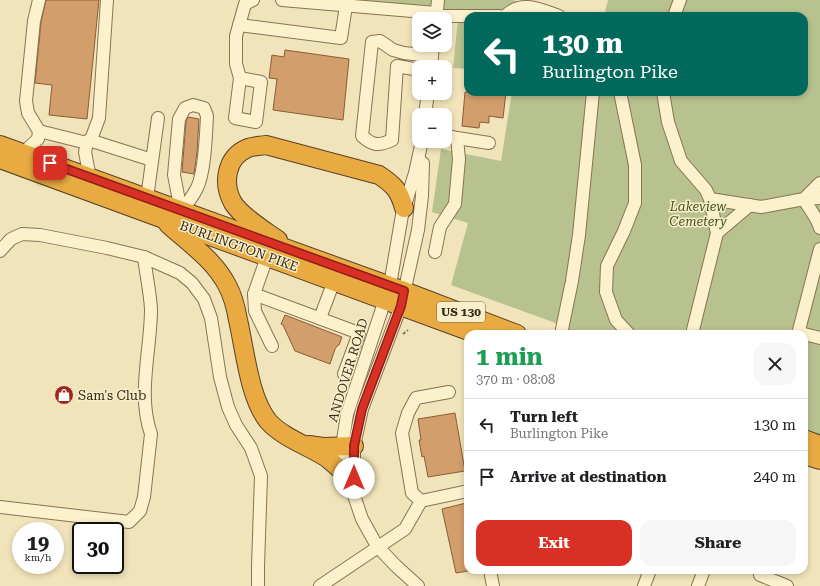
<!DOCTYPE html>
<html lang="en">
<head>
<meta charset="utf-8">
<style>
  body { margin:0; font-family:"Roboto Serif",serif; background:#f6f6f6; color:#202124; height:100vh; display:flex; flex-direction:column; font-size:15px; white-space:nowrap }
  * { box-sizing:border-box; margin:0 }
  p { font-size:13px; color:#757577 }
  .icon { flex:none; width:22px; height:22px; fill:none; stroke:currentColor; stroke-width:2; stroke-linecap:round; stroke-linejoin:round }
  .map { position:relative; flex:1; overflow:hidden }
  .sheet { position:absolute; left:464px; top:330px; width:344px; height:244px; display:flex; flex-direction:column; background:#fff; border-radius:12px; box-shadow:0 2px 6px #0003 }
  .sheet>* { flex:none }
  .guide { position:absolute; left:464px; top:12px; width:344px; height:84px; border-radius:12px; box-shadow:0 2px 6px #0003; background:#00695c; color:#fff; overflow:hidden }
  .fabs { position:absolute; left:412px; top:12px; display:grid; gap:8px }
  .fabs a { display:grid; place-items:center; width:40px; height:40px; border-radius:8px; background:#fff; box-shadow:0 2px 6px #0003; font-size:20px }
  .speed { position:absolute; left:12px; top:522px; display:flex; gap:8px; font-size:20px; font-weight:700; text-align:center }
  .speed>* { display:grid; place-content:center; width:52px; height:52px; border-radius:50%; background:#fff; box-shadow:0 2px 6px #0003; line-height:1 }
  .speed small { font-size:10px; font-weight:400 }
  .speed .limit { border:2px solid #111; border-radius:6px; background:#fff; color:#111 }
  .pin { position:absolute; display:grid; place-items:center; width:34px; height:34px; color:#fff; margin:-17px; border-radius:8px; box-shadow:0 2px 6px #0006 }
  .me { position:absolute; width:44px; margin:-22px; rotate:0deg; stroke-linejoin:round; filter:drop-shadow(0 0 3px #0008) }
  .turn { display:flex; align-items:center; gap:14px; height:84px; padding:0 12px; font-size:18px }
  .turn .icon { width:52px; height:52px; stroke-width:2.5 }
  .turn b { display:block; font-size:28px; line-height:34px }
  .round { display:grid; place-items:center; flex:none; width:42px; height:42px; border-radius:12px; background:#f6f6f6 }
  .overview { display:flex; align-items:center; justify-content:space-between; height:68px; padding:0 12px }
  h1 { font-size:24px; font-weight:700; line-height:30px; color:#1e9e55 }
  .cta { display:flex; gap:8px; margin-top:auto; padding:8px 12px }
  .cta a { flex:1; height:46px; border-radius:12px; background:#d93025; color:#fff; font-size:16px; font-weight:700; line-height:46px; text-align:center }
  .cta a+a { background:#f6f6f6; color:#202124 }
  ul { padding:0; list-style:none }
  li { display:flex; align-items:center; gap:12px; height:52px; padding:0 12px; border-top:1px solid #e0e0e0 }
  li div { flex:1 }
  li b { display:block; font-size:15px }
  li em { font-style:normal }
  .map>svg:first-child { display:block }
  .cemetery { fill:#b8c28e }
  .building { fill:#d29e6c; stroke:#895d37 }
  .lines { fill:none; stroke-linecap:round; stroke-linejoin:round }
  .minor-casing { stroke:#887353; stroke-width:14 }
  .highway-casing { stroke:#554028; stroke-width:20 }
  .path { stroke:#887353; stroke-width:2; stroke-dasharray:3 2; stroke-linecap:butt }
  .minor { stroke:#fbf1cd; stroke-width:12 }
  .highway { stroke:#e9ab41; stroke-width:18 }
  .route-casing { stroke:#8d1f18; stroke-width:10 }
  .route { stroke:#d93025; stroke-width:7 }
  .labels { text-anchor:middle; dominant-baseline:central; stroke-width:3; stroke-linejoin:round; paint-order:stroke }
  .shield { fill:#f8eeca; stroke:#70644e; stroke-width:1 }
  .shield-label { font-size:12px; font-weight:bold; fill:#362919 }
  .park-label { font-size:13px; font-style:italic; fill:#43541e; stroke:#f8eeca }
  .street-label { font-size:13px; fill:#362919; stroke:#f8eeca }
  .poi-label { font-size:13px; fill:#362919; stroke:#f8eeca; text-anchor:start }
</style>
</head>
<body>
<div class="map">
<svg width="820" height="586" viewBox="0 0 820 586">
  <rect width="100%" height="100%" fill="#f1e4ba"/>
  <g class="cemetery">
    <polygon points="337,0 514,0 555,16 468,16 468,69 453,68 458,18"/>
    <polygon points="608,0 820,0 820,445 804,439 804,334 560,334 561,325 451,285 468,223 432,212 441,149 501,161 512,92 804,92 804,16 604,16"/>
  </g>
  <g class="building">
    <polygon points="46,0 99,0 87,119 49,115 52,85 35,83 41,22"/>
    <polygon points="285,50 349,59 343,120 273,110 277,79 269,78 272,55 284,57"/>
    <polygon points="465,92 506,92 503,118 489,116 489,123 480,122 479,128 462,126"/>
    <polygon points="188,117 199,119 197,152 194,174 182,172 186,121"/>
    <polygon points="285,315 342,337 339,345 338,345 335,349 330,364 295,351 283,325 281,324"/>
    <polygon points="455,413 465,471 428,477 424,456 422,457 419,440 421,440 418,419"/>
    <polygon points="466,503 468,512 468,571 456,573 442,509"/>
  </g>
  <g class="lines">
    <defs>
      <g id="minor">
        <polyline points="282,0 436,13"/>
        <polyline points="436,16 500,16"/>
        <path d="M505 16C522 0 539 9 559 16"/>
        <polyline points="674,16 680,0"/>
        <polyline points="436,19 438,0"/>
        <polyline points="239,25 341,38 346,6"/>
        <polyline points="431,67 433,45"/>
        <path d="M419 70 397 66 392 140C379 146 373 146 362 136L372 42 380 41 393 50 404 53 432 56"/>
        <polyline points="240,78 261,82 256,122 235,118 240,78 236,64 236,36 245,4 253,0"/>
        <polyline points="620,92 635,165 635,203 624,231 607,266 606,292 616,320 629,334"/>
        <polyline points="663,92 668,122 681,161 706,190 710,199 717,233 692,334"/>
        <path d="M193 105 204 108 207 116C206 134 205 172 197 188 193 196 187 204 181 211L174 175 179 119 185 108Z"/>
        <polyline points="425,115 428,93"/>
        <polyline points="39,131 87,143"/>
        <polyline points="445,135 457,138 489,143"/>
        <polyline points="89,140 152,160"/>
        <polyline points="23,153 38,139 39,131 28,113 26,101 34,21 39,0"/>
        <polyline points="90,178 85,152 87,143 92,137 99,118 107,0"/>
        <polyline points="147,198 158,118"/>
        <path d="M820 198 804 199C809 209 817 217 820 228"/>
        <polyline points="710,199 761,207 804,199 820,183"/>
        <polyline points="717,233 750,205"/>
        <polyline points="0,251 11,239 22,234 40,235 107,248 144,257 180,273 192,283 204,299 211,318 220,377 228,407 236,425 251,448 261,476 258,566 258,586"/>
        <polyline points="435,252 440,227 455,204 459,159 457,138"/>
        <polyline points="254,294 267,257"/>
        <polyline points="320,318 334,281"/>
        <polyline points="561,334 572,281 579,235 593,92"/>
        <polyline points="798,334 820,249"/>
        <polyline points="804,334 820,338"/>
        <polyline points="272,346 255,311 254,294 359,333 344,374"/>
        <polyline points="449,392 416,398 408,413 402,433 412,493 421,501 468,491"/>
        <polyline points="354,486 354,446 362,409 401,306 418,230 422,196 423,163"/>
        <path d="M0 507 129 522 140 511 144 497 151 434C137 394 151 350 151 309 150 292 146 274 144 257"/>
        <polyline points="490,570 493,586"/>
        <polyline points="760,575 787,586"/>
        <polyline points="320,586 405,529 421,501"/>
        <polyline points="418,586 396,566 377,546 362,519 344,466 342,447 347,414 390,285 402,215 415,173 422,141"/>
        <polyline points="644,586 650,570"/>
        <polyline points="698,586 704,570"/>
      </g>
      <g id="highway">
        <polyline points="0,145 404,291 517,334"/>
        <polyline points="0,159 477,334"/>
        <path d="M168 224C189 243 214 260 227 285 233 296 236 308 238 320 245 350 249 397 268 421 283 438 309 446 327 458 334 464 341 470 348 476"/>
        <path d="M278 240C264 230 242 217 233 203 222 183 226 157 248 148 253 146 260 146 266 145L379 175C394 185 399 190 404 208"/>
        <polyline points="804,439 820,445"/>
        <polyline points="309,445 323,447 354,446"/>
        <polyline points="804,455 820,460"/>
      </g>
    </defs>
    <use href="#minor" class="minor-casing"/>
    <use href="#highway" class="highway-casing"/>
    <polyline class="path" points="403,334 408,330"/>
    <use href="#minor" class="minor"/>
    <use href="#highway" class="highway"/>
  </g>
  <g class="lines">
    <defs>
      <polyline id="route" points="50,163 404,291 401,306 362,409 354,446 354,478"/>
    </defs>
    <use href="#route" class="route-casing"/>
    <use href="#route" class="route"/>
  </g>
  <defs>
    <symbol id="shop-disc" viewBox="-11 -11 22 22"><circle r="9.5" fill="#9b271f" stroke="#f8eeca"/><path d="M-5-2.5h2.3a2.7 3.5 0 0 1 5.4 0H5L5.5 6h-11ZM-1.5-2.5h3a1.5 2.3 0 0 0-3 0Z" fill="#fff"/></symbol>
  </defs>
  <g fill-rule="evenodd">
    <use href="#shop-disc" x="53" y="384" width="22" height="22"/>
  </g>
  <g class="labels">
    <rect class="shield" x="437" y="302" width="48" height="20" rx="3"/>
    <g class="shield-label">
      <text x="461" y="312">US 130</text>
    </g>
    <g class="park-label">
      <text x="698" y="206">Lakeview<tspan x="698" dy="15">Cemetery</tspan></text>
    </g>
    <g class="street-label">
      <text transform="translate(239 246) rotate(20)">BURLINGTON PIKE</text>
      <text transform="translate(348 370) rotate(-73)">ANDOVER ROAD</text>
    </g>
    <g class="poi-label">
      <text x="78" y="395">Sam's Club</text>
    </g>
  </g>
</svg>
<div class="fabs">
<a><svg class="icon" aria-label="layers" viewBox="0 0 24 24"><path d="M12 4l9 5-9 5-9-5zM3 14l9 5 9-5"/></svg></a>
<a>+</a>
<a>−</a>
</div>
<div class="speed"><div>19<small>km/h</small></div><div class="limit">30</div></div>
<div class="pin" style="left:50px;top:163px;background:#d93025"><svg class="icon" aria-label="arrive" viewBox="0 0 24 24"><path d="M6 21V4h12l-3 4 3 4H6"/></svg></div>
<svg class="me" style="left:354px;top:478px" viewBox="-20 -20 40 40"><circle r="19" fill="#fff"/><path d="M0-13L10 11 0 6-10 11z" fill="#d93025"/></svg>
<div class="guide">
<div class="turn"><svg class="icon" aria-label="left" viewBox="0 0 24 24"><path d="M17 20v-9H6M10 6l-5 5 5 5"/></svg><div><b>130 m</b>Burlington Pike</div></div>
</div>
<section class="sheet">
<div class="overview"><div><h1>1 min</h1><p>370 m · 08:08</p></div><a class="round"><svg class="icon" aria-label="close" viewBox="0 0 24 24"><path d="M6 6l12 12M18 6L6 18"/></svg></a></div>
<ul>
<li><svg class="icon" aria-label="left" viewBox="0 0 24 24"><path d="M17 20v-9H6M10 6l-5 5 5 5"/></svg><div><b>Turn left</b><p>Burlington Pike</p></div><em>130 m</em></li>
<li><svg class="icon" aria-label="arrive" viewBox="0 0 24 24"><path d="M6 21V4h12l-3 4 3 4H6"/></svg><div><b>Arrive at destination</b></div><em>240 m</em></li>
</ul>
<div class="cta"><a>Exit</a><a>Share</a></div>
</section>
</div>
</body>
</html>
